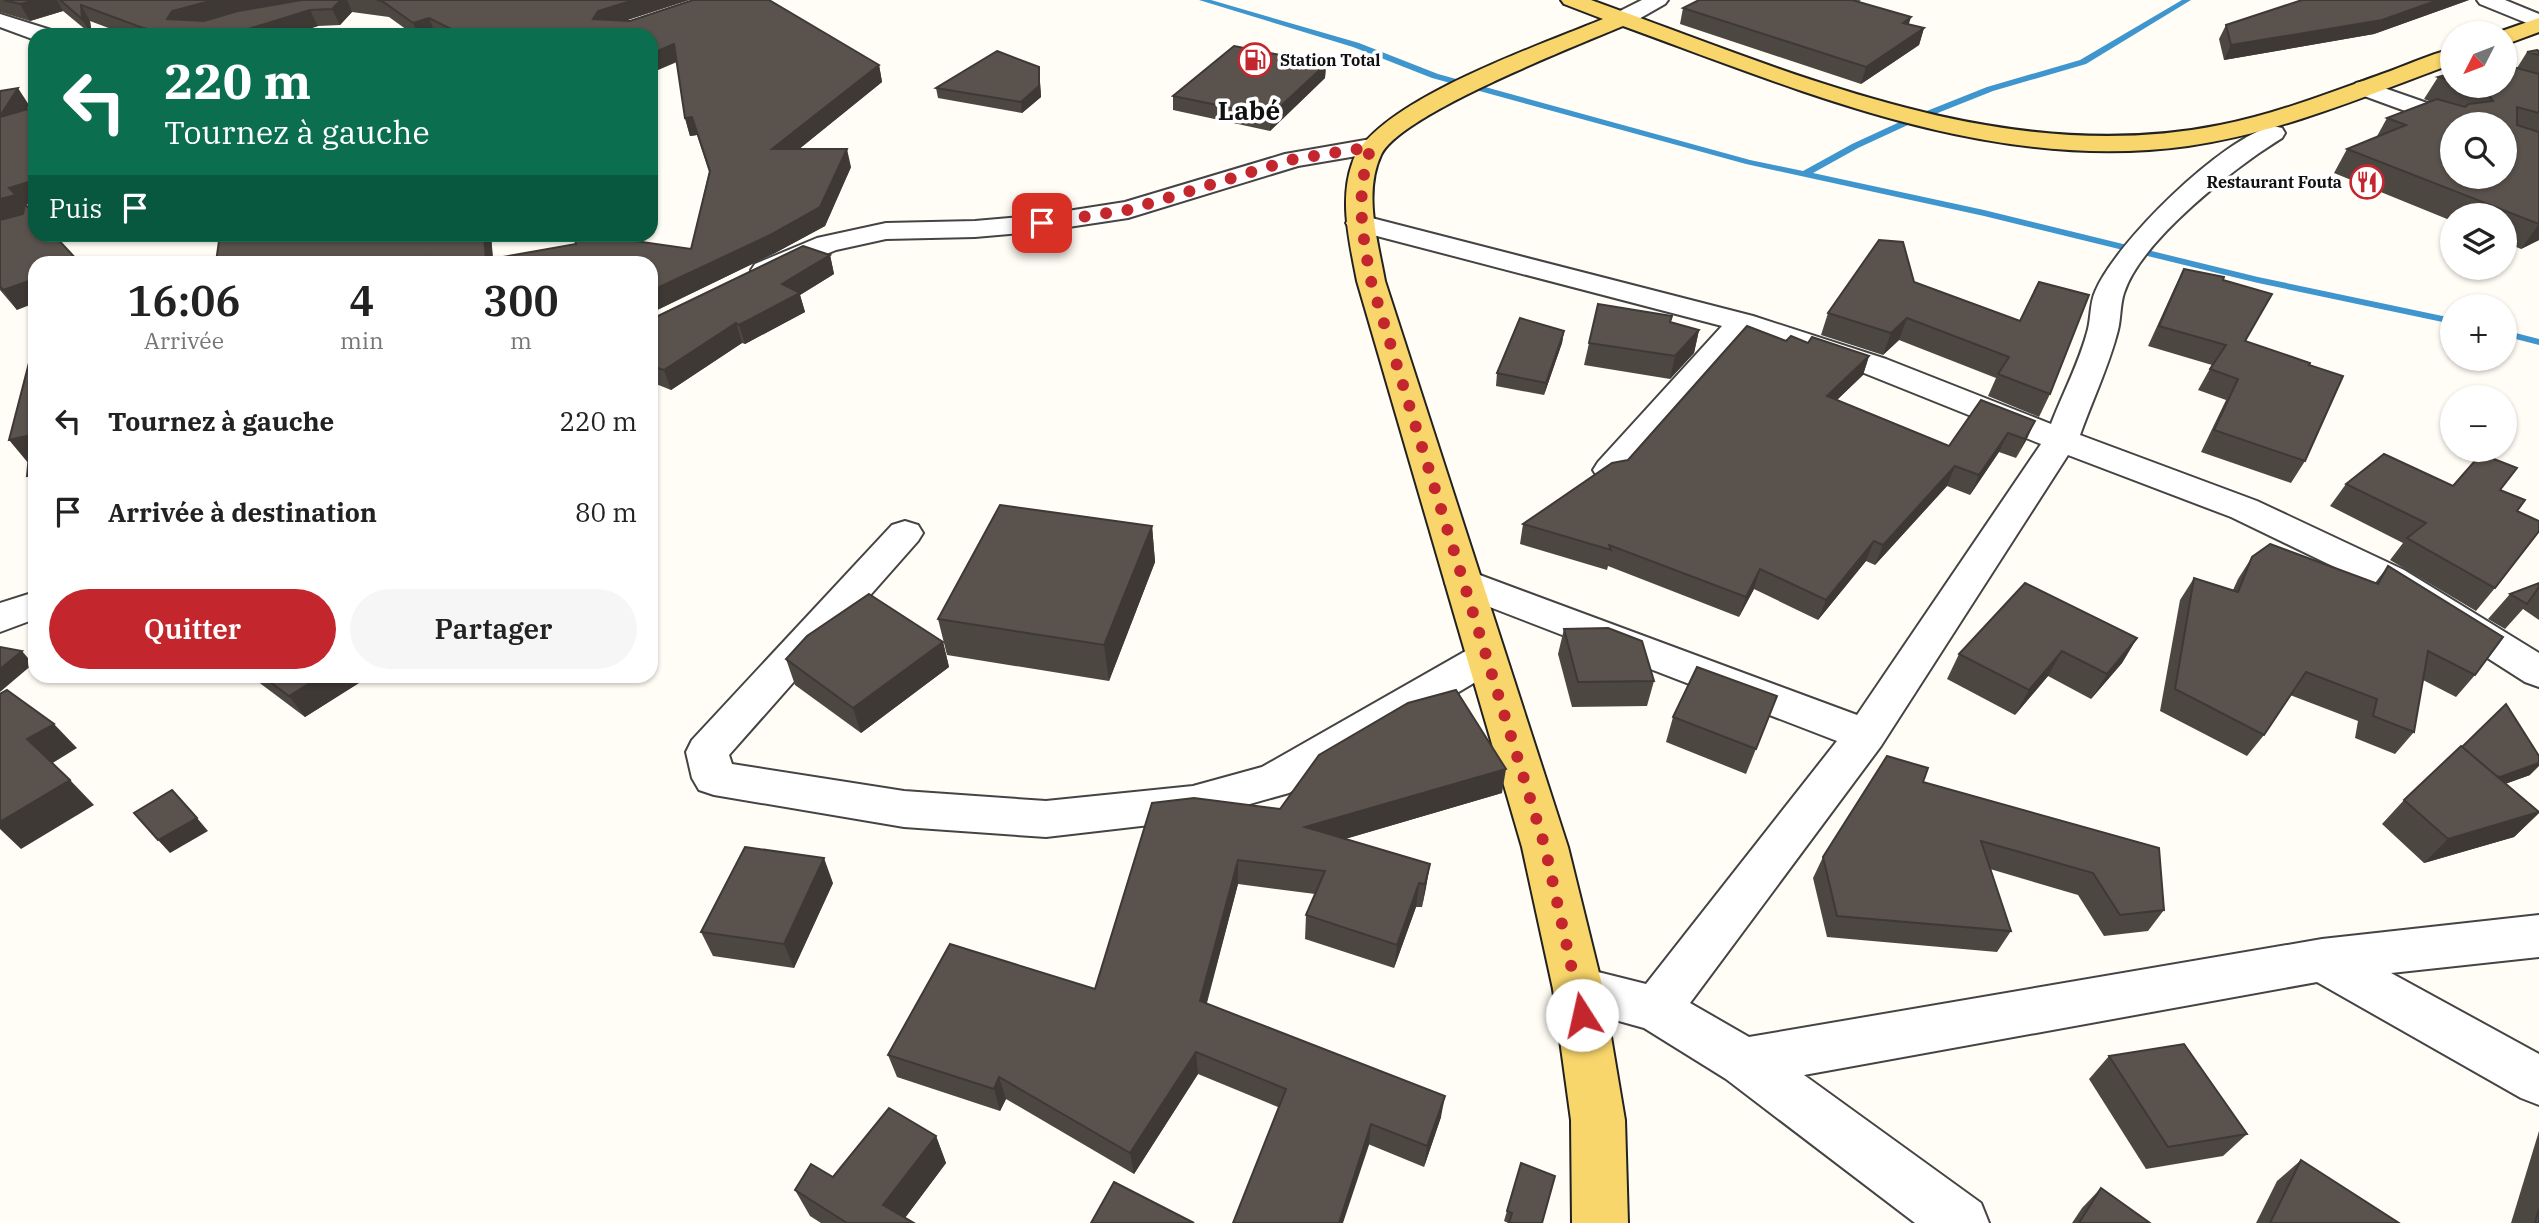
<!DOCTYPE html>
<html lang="fr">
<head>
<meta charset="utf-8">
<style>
  body { margin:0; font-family:"IBM Plex Serif",serif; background:#f6f6f6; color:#222; height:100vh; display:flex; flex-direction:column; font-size:26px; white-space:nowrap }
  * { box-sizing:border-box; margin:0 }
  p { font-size:23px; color:#767676 }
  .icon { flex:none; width:38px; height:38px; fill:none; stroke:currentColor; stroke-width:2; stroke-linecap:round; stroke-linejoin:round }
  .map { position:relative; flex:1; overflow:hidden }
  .panel { position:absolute; left:28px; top:256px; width:630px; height:427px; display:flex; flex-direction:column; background:#fff; border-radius:21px; box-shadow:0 2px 5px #0004 }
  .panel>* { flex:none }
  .hud { position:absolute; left:28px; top:28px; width:630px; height:214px; border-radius:21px; box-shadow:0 2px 5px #0004; background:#0b6e4f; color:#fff; overflow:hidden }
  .needle { width:46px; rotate:228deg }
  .tools { position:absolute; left:2440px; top:21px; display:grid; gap:14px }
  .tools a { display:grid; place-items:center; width:77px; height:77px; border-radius:50%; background:#fff; box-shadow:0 2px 5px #0004; font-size:35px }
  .pin { position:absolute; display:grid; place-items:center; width:60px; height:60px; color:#fff; margin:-30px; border-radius:14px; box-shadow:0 4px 10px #0006 }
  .me { position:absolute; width:77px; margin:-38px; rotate:350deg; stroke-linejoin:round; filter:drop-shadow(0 0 5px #0008) }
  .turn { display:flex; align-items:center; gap:24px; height:147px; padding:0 21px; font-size:32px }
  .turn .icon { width:91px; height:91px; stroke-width:2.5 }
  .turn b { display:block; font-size:49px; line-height:60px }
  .then { display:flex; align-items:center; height:66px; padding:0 21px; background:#0003; gap:14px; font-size:26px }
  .eta { display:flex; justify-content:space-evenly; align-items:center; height:119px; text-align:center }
  .eta b { font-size:42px; font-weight:600; line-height:49px }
  .primary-button { display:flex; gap:14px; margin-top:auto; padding:14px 21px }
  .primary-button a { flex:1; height:80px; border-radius:42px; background:#c4262e; color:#fff; font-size:28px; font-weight:600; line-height:80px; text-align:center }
  .primary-button a+a { background:#f6f6f6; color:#222 }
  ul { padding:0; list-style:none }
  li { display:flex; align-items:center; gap:21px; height:91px; padding:0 21px }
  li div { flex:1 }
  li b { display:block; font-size:26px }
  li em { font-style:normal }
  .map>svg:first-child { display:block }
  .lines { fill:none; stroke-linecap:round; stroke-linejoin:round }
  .stream { fill:#3f96cf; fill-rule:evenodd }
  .minor-casing { stroke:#444; stroke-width:4 }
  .major-casing { stroke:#222; stroke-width:4 }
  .minor { fill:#fff; fill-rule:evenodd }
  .major { fill:#f9d66b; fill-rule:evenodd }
  .wall { fill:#4d4742 }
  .shaded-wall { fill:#3f3936 }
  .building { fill:#5a524d; stroke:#3f3936; stroke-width:2; fill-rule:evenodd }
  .route { stroke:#c4262e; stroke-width:12; stroke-dasharray:0 21.6 }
  .labels { text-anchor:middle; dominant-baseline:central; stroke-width:7; stroke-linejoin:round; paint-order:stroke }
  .far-poi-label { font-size:16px; font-weight:bold; fill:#111; stroke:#fff; text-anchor:start }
  .far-town-label { font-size:26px; font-weight:bold; fill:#111; stroke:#fff }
</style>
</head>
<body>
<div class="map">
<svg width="2539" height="1223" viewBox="0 0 2539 1223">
  <rect width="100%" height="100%" fill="#fffdf5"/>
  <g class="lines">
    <g class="stream">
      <polygon points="1199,0 1211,0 1359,43 1438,74 1750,160 1803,171 1852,144 1904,120 1987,87 2080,60 2182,0 2191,0 2086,64 1993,91 1910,124 1858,148 1813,173 1984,210 2258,277 2452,318 2452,324 2258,283 1984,216 1746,164 1432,78 1353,47"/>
      <polygon points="2504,330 2539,339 2539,345 2504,336"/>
    </g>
    <defs>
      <g id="minor">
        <polygon points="1642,0 1668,0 1665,4 1630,24 1614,24 1611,19 1614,14"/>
        <polygon points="2477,0 2505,0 2539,14 2539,28 2480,4"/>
        <polygon points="0,14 51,30 54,35 35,35 35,40 0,27"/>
        <polygon points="2364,81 2473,119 2476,124 2452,124 2452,128 2356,93 2352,88 2356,83"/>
        <path d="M2273 126 2282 128 2285 133 2282 138C2235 167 2141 240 2124 293 2120 305 2121 318 2118 330 2109 366 2092 401 2080 435L2257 501 2404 570 2539 653V687L2525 682 2378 588 2231 517 2068 455 1881 746 1690 1003 1749 1037 2322 939 2539 915V957L2391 973 2539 1054V1105L2521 1098 2317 982 1804 1075 1981 1203 1989 1223H1915L1726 1079 1644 1028 1561 1005 1553 989 1561 973 1578 967 1646 984 1837 741 1451 592 1445 583 1451 574 1464 570 1477 574 1857 715 2041 444 1864 373 1748 334 1622 478 1610 481 1598 478 1593 470 1598 462 1722 326 1350 229 1346 223 1350 217 1360 215 1753 316 1886 359 2051 424C2063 393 2080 361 2088 329 2091 317 2090 303 2095 292 2115 243 2222 138 2273 126Z"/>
        <polygon points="1371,139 1380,142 1384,147 1380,152 1298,166 1128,218 1042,231 975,237 886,239 836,250 765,279 755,276 751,270 755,264 817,238 886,223 975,221 1042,215 1125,202 1285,154"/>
        <polygon points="905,521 918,525 923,533 918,541 729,755 732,764 904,791 1046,801 1193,786 1262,767 1471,648 1485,644 1499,648 1505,658 1499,668 1289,793 1193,820 1046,837 904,827 714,795 699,790 692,778 686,752 692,740 892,525"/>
        <polygon points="35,592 35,619 0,632 0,603"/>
      </g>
      <g id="major">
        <path d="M1561 0H1591C1791 72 2003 169 2220 125 2276 114 2329 93 2382 74 2405 66 2428 55 2452 49V64C2366 96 2279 133 2188 146 1991 173 1804 92 1623 26 1576 46 1400 114 1381 155 1363 193 1378 242 1385 281L1568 847 1603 989 1625 1120 1628 1223H1572L1571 1120 1553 989 1522 847 1357 281C1350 244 1339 201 1352 164 1372 102 1544 44 1603 19L1564 4Z"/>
        <polygon points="2539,18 2539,32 2504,45 2504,33 2496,33"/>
      </g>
    </defs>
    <use href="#minor" class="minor-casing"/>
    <use href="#major" class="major-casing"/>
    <use href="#minor" class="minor"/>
    <use href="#major" class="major"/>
  </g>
  <g class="wall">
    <polygon points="0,0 689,0 624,21 879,65 882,82 799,149 851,167 825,226 775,253 651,313 651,262 216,262 220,234 491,234 493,259 628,240 691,249 709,172 697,135 690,136 685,118 677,62 651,73 651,35 414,35 389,17 352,12 340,25 318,26 290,35 127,35 90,21 92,35 63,11 30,21 0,12"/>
    <polygon points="1861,0 1858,2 1909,24 1924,28 1919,45 1861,84 1680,24 1683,8"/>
    <polygon points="2302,0 2469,0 2374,34 2224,60 2219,39 2226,25"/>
    <polygon points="2539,51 2539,240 2521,249 2504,242 2504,215 2452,215 2452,221 2334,173 2347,149 2376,138 2387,118 2431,102 2424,99 2438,77 2452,73 2452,86 2504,86 2504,58 2515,61 2512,67 2517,68 2527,52"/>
    <polygon points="1326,64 1325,78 1270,131 1173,110 1173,96"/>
    <polygon points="1039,67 1041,97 1022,113 938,98 936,88"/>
    <polygon points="0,91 29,105 27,109 26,205 17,310 0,290"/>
    <polygon points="830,255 834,274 800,295 805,312 745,344 742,343 671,390 651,382 651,318"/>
    <polygon points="2184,269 2223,280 2245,341 2309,365 2305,461 2291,483 2201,452 2226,400 2198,390 2212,365 2148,346 2174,289"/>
    <polygon points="1914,282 2020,321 2050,394 2039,417 1988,396 1996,378 1899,340 1883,355 1821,335 1828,313"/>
    <polygon points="1699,330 1694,353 1670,379 1584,365 1589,343"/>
    <polygon points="1564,331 1562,343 1544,395 1496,386 1497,373"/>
    <polygon points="1786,341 1808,343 1869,356 1863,375 1837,400 1949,446 2035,421 2016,458 1999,452 1970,495 1947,486 1875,565 1866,561 1818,620 1754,589 1739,617 1608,566 1607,570 1520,544 1523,524 1628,460"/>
    <polygon points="2346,484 2453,486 2500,490 2517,511 2495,588 2476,611 2390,560 2403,543 2330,506"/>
    <polygon points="1152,526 1155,562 1109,681 947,655 938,619"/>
    <polygon points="2252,557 2375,583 2388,566 2475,675 2456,697 2423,680 2414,732 2395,754 2355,738 2358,721 2290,695 2264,735 2247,756 2160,711 2180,600 2194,578 2233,590 2238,579"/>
    <polygon points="2539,583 2539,620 2523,609 2505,629 2488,619 2510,594"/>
    <polygon points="1564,629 1654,681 1647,706 1572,707 1558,654"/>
    <polygon points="2137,638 2122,663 2091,699 2048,676 2015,715 1947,679 1959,654"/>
    <polygon points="943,642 949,667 861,733 795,685 786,659"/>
    <polygon points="253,676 370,676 305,717 257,681"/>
    <polygon points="1777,696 1746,774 1666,742 1673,717"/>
    <polygon points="2461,746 2530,775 2505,784 2539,813 2514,837 2424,863 2382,824 2404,800"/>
    <polygon points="1923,782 2164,910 2148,931 2104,936 2078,895 1990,869 2011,931 1997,952 1827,937 1813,878 1823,857"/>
    <polygon points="1502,793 1345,839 1430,864 1422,907 1416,907 1394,968 1305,939 1306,915 1315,894 1238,884 1207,1003 1441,1117 1424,1167 1198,1074 1134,1174 1006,1099 1000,1111 897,1077 888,1055 1095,989 1280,809"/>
    <polygon points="833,883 794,968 713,956 701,932"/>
    <polygon points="2109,1056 2247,1134 2223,1156 2146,1169 2089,1079"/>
    <polygon points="2539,1131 2539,1223 2511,1223"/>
    <polygon points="936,1136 946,1163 905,1218 914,1223 821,1223 810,1216 795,1190 833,1177"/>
    <polygon points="2301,1160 2399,1223 2256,1223 2277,1181"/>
    <polygon points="1521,1163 1542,1223 1508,1223 1504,1221"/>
    <polygon points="2101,1188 2150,1223 2072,1223 2082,1208"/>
  </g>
  <g class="shaded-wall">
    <polygon points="36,0 57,0 63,11 30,21 20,4"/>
    <polygon points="214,0 306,0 180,27 167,19 172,11"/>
    <polygon points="341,0 347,0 352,12 340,25 332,9"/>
    <polygon points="634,0 689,0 603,28 593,19 598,11"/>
    <polygon points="2438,0 2469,0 2374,34 2224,60 2231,45"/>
    <polygon points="81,5 90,21 92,35 82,19"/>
    <polygon points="310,10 318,26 290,35 229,35"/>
    <polygon points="1911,17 1906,34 1903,23"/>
    <polygon points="429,18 436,35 418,35 413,23"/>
    <polygon points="1924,28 1919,45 1861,84 1866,67"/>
    <polygon points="674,44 679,60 651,73 651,54"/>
    <polygon points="1326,64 1325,78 1270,131 1270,116"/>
    <polygon points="879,65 882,82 777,167 772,149"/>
    <polygon points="1039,67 1041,97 1022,113 1021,102"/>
    <polygon points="18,88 29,105 11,134 0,117"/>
    <polygon points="692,117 697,135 690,136 685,118"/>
    <polygon points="847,149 851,167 825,226 775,253 651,313 651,291"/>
    <polygon points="35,180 35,202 23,206 28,213 0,220 0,199 9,188"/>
    <polygon points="2539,224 2539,240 2521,249"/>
    <polygon points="484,234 491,234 493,262 486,260"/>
    <polygon points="830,255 834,274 800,295 805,312 745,344 739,325 782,284"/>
    <polygon points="425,257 428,262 401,262"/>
    <polygon points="35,279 35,303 17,310 3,290"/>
    <polygon points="1907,318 1899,340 1883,355 1891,333"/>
    <polygon points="736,323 742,343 671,390 664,370"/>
    <polygon points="1699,330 1694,353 1670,379 1675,356"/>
    <polygon points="1564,331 1562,343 1544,395 1546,383"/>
    <polygon points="1869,356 1863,375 1820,416 1827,396"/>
    <polygon points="2035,421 2026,441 2016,458 2025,439"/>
    <polygon points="2008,433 1999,452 1970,495 1979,475"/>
    <polygon points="31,435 29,464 9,440"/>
    <polygon points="1955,466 1947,486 1875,565 1883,545"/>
    <polygon points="35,474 35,486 27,476"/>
    <polygon points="1152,526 1155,562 1109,681 1104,645"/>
    <polygon points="1874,541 1866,561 1818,620 1826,600"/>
    <polygon points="1760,569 1754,589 1739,617 1746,597"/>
    <polygon points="2137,638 2122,663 2091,699 2107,674"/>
    <polygon points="943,642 949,667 861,733 853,708"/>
    <polygon points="22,651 33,664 0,692 0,669"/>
    <polygon points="2062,651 2048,676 2015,715 2029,690"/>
    <polygon points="321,676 370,676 305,717 289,696"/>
    <polygon points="54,724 77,748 51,764 27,739"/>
    <polygon points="2539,763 2539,766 2530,775 2488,790 2500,777"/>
    <polygon points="1506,769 1502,793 1304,851 1305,827"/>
    <polygon points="70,780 94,805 21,849 0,829 0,822"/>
    <polygon points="2539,813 2514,837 2424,863 2448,839"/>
    <polygon points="197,818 208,831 170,853 158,840"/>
    <polygon points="824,858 833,883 794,968 784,944"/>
    <polygon points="1238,860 1238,884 1201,1023 1200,1001"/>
    <polygon points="1430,864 1426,888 1422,907 1425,884"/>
    <polygon points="1419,883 1416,907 1394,968 1397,945"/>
    <polygon points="1196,1052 1198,1074 1134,1174 1130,1153"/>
    <polygon points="999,1077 1006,1099 1000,1111 994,1089"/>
    <polygon points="1445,1096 1441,1117 1424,1167 1427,1146"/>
    <polygon points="1371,1124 1369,1145 1343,1223 1339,1223"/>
    <polygon points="936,1136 946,1163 901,1223 883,1205"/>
  </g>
  <g class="building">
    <polygon points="3,0 36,0 20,4"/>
    <polygon points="60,0 214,0 172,11 167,19 204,21 238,11 302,0 341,0 332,9 310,10 229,35 178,35 143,28 81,5 82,19"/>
    <polygon points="377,0 634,0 598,11 593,19 630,21 693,0 769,0 879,65 772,149 847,149 820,207 770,235 651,291 651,262 426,262 425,257 401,262 216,262 220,234 484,234 486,260 576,244 574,234 626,234 628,240 691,249 710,171 692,117 685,118 674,44 651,54 651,35 463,35 429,18 413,23 382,1"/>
    <polygon points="1699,0 1852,0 1911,17 1903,23 1924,28 1866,67 1683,8"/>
    <polygon points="2302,0 2438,0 2382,20 2231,45 2226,25"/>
    <polygon points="1234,46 1326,64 1270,116 1173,96"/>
    <polygon points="2537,50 2539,51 2539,55 2527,52"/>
    <polygon points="997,51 1039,67 1039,86 1021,102 936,88"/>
    <path d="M2515 55V61L2507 63 2509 66 2539 74V113L2517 107V125L2539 132V224L2347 149 2406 125 2387 118 2437 99 2465 107 2469 104 2493 101 2488 94 2465 86H2504V58ZM2452 124H2504V177H2452Z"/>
    <polygon points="2452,73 2452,81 2438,77"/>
    <polygon points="18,88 0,116 0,91"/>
    <polygon points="35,107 35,180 9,188 16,195 0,199 0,117"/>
    <polygon points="25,204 35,215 35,234 53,234 79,262 35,262 35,279 3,290 0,286 0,220 23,214"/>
    <polygon points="1879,240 1903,242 1914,282 2020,321 2039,282 2089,295 2050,394 1998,374 2009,357 1907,318 1891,333 1828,313"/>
    <polygon points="803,246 830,255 782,284 800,293 739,325 736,323 664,370 651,366 651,318 656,317"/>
    <polygon points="2184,269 2224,277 2223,280 2272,294 2245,341 2310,363 2309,365 2343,376 2305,461 2214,430 2238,379 2210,369 2226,345 2159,326"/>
    <polygon points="1598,304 1672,316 1670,322 1699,330 1675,356 1589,343"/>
    <polygon points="1520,318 1564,331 1546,383 1497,373"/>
    <polygon points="1747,326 1786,341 1791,336 1808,343 1812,337 1869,356 1827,396 1949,446 1981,400 2035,421 2025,439 2008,433 1979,475 1955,466 1883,545 1874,541 1826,600 1760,569 1746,597 1609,545 1611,550 1523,524 1612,463 1628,460"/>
    <polygon points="35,354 35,474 27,476 31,435 9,440 31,355"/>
    <polygon points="2384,454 2453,486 2481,454 2517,468 2500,490 2525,500 2517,511 2539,521 2539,531 2495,588 2407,538 2426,523 2346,484"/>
    <polygon points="1000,505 1152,526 1104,645 938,619"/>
    <polygon points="2270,544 2378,584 2388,566 2503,637 2475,675 2428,651 2414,732 2373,716 2377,699 2306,672 2264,735 2175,689 2194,578 2238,592 2252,557"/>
    <polygon points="2025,583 2137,638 2107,674 2062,651 2029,690 1959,654"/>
    <polygon points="2539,583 2539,587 2527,604 2510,594"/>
    <polygon points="869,594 943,642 853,708 786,659 807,636"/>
    <polygon points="1608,628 1642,641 1654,681 1578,682 1564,629"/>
    <polygon points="0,647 22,651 0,669"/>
    <polygon points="1697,667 1777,696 1756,749 1673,717"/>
    <polygon points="262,676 321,676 289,696"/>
    <polygon points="7,690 54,724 27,739 70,780 0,822 0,694"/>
    <polygon points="1456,690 1506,769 1305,827 1430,864 1425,884 1419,883 1397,945 1306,915 1325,871 1238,860 1200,1001 1445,1096 1427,1146 1371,1124 1339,1223 1233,1223 1286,1089 1196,1052 1130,1153 999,1077 994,1089 888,1055 950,944 1095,989 1152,803 1194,798 1280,809 1319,755 1408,703"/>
    <polygon points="2506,704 2539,756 2539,763 2500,777 2496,776 2462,747"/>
    <polygon points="2461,746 2539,812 2448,839 2404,800"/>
    <polygon points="1887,756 1928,768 1923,782 2159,848 2164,910 2120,915 2093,873 1981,841 2011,931 1837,916 1823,857"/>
    <polygon points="172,790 197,818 158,840 134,813"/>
    <polygon points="745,847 824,858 784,944 701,932"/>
    <polygon points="2184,1044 2247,1134 2168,1147 2109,1056"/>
    <polygon points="889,1108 936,1136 883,1205 914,1223 847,1223 795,1190 811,1164 833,1177"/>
    <polygon points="2301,1160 2399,1223 2270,1223"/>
    <polygon points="1521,1163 1555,1176 1542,1223 1509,1223 1512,1213 1507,1211"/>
    <polygon points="1114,1182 1194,1223 1091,1223"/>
    <polygon points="2101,1188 2150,1223 2079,1223"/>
    <polygon points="2539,1209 2539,1223 2535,1223"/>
  </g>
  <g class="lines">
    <path class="route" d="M1042 223 1128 210 1294 159 1371 147C1355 195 1362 232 1371 281L1545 847 1582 1015"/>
  </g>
  <defs>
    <symbol id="fuel-ring" viewBox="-11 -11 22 22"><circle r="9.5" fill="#fff" stroke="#c4262e" stroke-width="1.5"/><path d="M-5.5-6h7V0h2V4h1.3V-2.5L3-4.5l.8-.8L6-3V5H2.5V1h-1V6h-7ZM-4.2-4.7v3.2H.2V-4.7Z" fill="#c4262e"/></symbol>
    <symbol id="restaurant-ring" viewBox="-11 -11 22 22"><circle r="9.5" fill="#fff" stroke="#c4262e" stroke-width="1.5"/><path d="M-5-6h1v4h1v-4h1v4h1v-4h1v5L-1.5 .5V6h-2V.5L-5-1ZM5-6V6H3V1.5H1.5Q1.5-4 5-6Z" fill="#c4262e"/></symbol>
  </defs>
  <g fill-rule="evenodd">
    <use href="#fuel-ring" x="1236" y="41" width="38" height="38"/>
    <use href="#restaurant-ring" x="2348" y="163" width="38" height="38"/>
  </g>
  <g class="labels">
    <g class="far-poi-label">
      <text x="1280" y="60">Station Total</text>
      <text x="2342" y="182" text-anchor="end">Restaurant Fouta</text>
    </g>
    <g class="far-town-label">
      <text x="1249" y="110">Labé</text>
    </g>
  </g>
</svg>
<div class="tools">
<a><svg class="needle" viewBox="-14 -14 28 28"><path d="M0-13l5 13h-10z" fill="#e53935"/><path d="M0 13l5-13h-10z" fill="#767676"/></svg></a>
<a><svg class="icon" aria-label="search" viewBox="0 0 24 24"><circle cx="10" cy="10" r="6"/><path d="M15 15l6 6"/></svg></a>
<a><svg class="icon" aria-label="layers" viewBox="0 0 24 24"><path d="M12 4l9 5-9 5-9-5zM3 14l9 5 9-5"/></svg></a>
<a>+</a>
<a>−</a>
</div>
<div class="pin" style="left:1042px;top:223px;background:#d93025"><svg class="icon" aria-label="arrive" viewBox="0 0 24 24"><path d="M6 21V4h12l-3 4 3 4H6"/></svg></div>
<svg class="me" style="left:1582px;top:1015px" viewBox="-20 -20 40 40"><circle r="19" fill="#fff"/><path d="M0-13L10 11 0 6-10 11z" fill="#c4262e"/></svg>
<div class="hud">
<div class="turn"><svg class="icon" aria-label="left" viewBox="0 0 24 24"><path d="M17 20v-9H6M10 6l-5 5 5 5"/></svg><div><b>220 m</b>Tournez à gauche</div></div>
<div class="then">Puis<svg class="icon" aria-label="arrive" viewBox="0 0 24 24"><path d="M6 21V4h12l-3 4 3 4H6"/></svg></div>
</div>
<section class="panel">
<div class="eta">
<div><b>16:06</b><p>Arrivée</p></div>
<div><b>4</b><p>min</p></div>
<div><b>300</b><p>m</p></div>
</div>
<ul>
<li><svg class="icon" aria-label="left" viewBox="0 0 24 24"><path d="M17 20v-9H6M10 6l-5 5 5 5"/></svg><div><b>Tournez à gauche</b></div><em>220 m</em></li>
<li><svg class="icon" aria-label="arrive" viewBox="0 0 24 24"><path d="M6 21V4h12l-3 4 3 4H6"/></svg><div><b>Arrivée à destination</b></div><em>80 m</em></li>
</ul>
<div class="primary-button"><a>Quitter</a><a>Partager</a></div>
</section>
</div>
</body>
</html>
